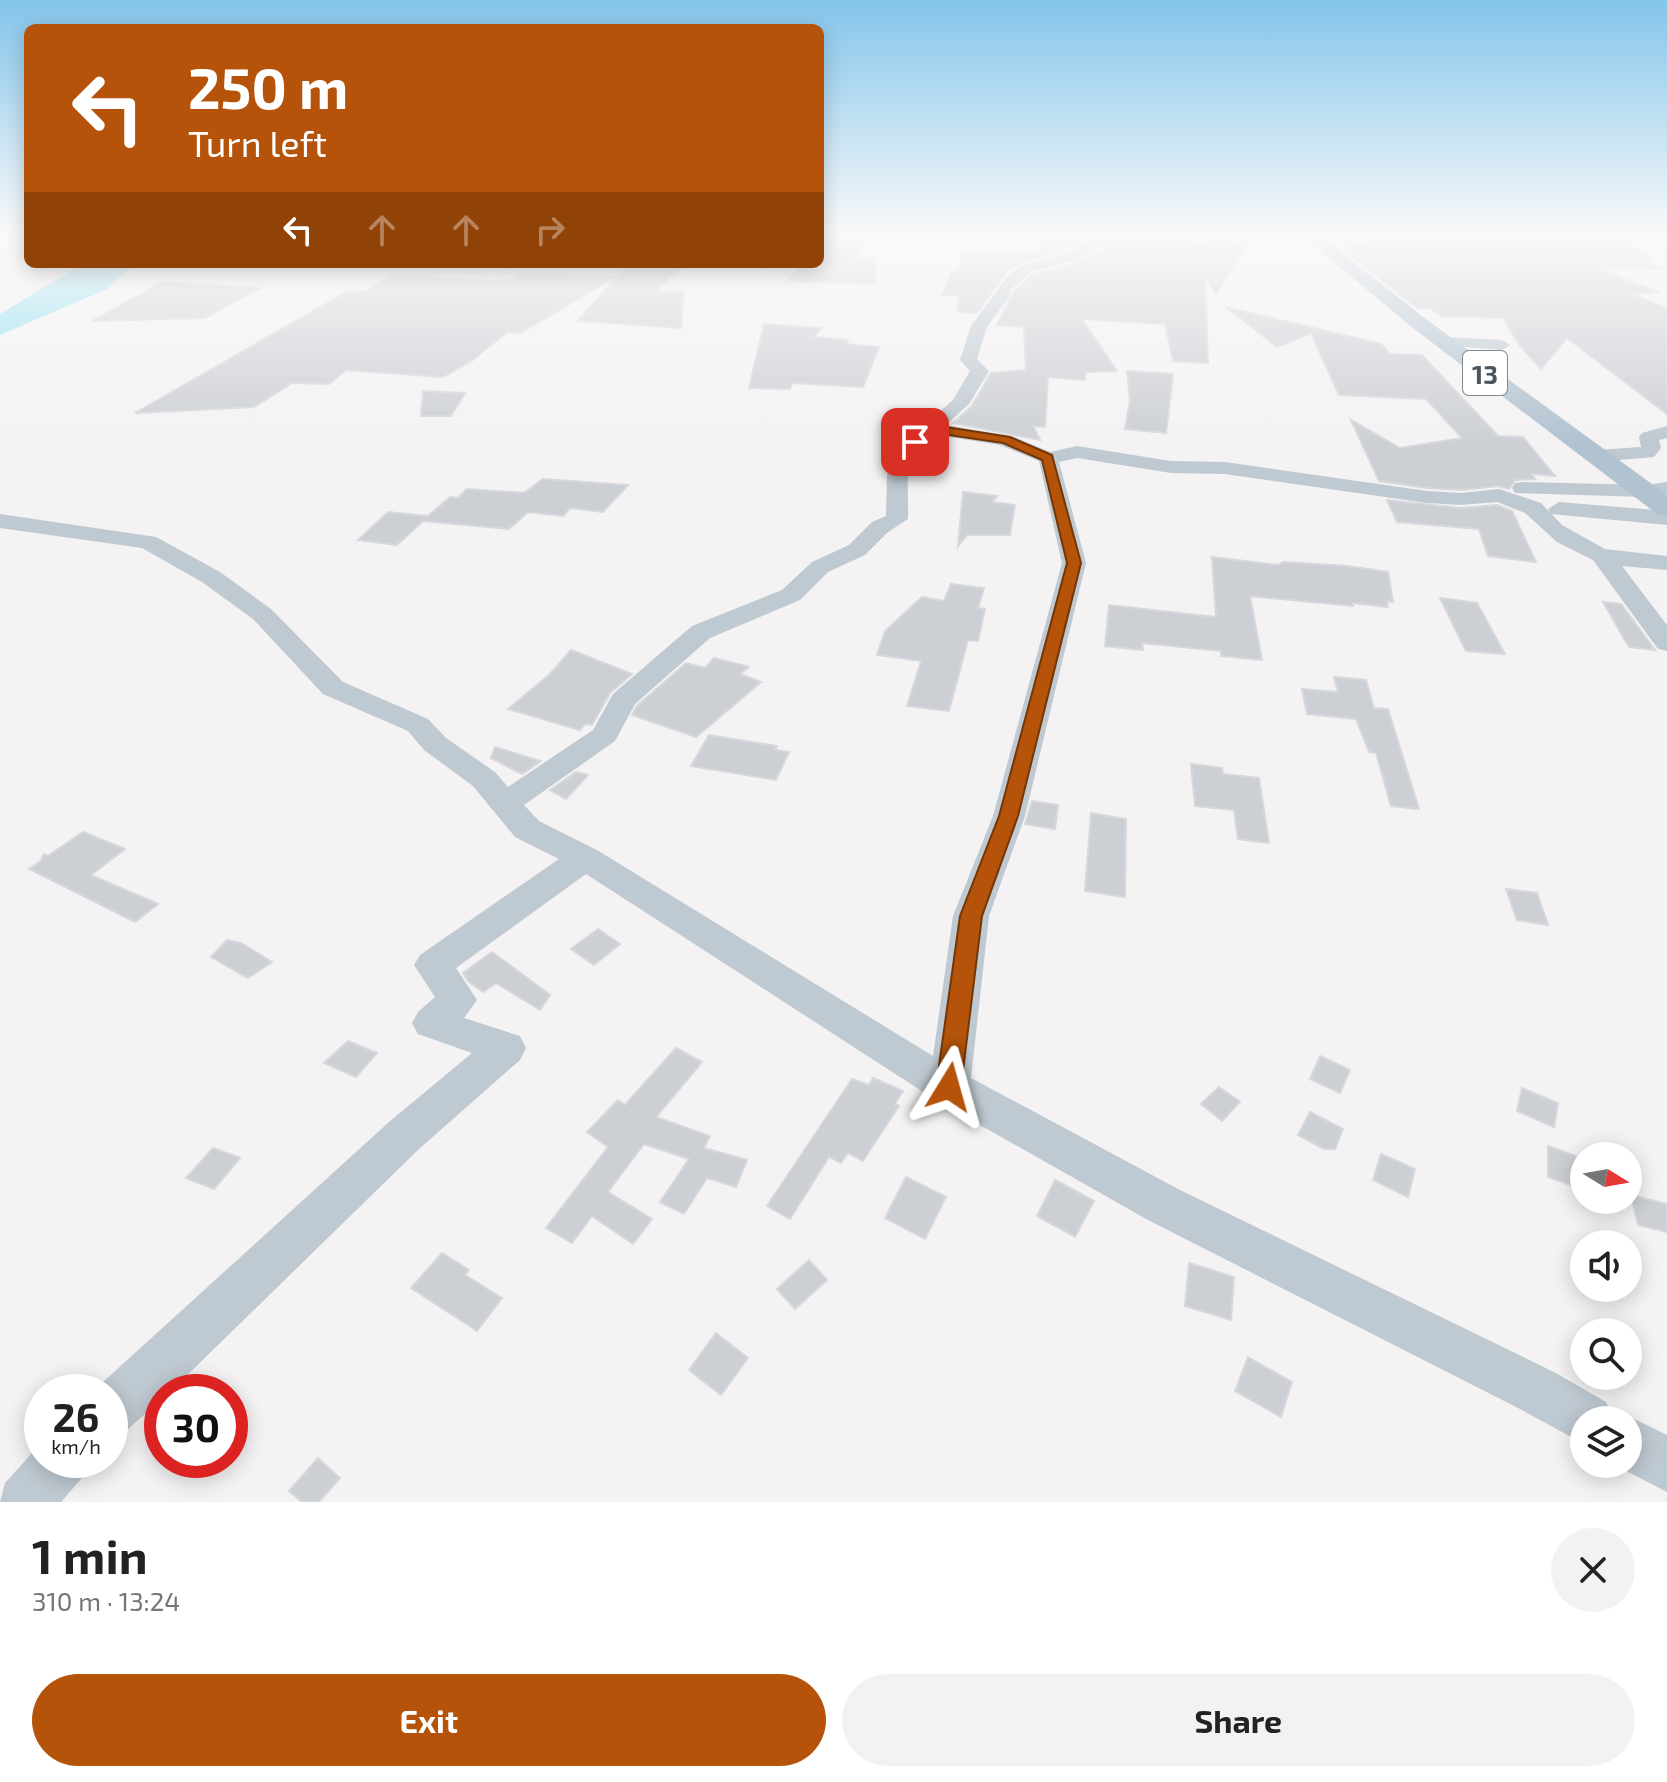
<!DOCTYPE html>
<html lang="en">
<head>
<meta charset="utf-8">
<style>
  body { margin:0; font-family:"Exo 2",sans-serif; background:#f2f2f2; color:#222; height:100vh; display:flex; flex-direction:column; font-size:30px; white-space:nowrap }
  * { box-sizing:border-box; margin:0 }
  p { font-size:26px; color:#767676 }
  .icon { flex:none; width:44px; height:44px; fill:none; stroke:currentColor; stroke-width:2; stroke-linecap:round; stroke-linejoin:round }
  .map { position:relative; height:1502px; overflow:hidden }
  .side { display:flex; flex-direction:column; background:#fff; flex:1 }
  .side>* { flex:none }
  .banner { position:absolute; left:24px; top:24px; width:800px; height:244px; border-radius:12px; box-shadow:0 4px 20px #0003; background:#b45309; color:#fff; overflow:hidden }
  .needle { width:52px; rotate:101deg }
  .controls { position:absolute; left:1570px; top:1142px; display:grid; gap:16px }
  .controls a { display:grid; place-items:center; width:72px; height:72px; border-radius:50%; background:#fff; box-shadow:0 4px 20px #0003; font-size:40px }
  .speed { position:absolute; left:24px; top:1374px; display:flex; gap:16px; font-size:40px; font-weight:700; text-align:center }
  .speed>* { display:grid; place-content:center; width:104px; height:104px; border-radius:50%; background:#fff; box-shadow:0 4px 20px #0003; line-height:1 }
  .speed small { font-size:20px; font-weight:400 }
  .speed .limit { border:12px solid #d22; background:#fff; color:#111 }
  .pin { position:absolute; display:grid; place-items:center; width:68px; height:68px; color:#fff; margin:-34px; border-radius:16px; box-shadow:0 4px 12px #0006 }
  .me { position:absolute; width:88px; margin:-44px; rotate:8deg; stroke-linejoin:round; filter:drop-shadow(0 0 6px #0008) }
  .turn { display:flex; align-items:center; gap:28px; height:168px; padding:0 32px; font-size:36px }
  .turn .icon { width:104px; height:104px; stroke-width:2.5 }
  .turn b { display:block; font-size:56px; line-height:68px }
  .lanes { display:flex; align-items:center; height:76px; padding:0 32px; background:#0003; justify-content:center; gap:40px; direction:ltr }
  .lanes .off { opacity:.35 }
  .round { display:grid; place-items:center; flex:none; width:84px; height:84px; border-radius:42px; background:#f2f2f2 }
  .head { display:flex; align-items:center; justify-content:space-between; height:136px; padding:0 32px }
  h1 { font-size:48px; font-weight:700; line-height:60px }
  .primary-button { display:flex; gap:16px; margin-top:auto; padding:16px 32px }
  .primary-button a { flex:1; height:92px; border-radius:48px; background:#b45309; color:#fff; font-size:32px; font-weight:700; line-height:92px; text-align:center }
  .primary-button a+a { background:#f2f2f2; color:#222 }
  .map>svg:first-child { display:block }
  .water { fill:#8ddeef }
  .building { fill:#cccfd4; stroke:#d6d8dd; stroke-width:2 }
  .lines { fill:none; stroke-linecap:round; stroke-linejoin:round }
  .minor { fill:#bfc9d1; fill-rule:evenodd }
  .major { fill:#b1c2d0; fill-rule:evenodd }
  .route { fill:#b45309; stroke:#753606; stroke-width:2 }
  .labels { text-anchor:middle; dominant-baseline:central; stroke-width:6; stroke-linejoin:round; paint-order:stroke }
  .shield { fill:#fff; stroke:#808990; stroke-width:2 }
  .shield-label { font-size:26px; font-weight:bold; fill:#495660 }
</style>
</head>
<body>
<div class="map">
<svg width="1667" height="1502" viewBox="0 0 1667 1502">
  <rect width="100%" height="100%" fill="#f4f2f2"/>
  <polygon class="water" points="82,264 134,264 107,289 0,335 0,314"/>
  <g class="building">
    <polygon points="1421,233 1613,233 1653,258 1644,258 1662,269 1593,267 1660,292 1631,294 1667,308 1667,414 1567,338 1541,369 1520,346 1503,318 1441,316 1430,308 1417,308 1351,256 1354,256 1345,244 1380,245 1374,240 1435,241"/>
    <polygon points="823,237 861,239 860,259 876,258 875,284 789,281 802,264 820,264"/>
    <polygon points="1038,237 1076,238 1074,246 1065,251 1020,263 1008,270 977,313 958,312 959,296 942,295 952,271 959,270 963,251 1041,250"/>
    <polygon points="1134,237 1212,245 1211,241 1247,244 1216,295 1205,275 1208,363 1173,361 1165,324 1082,319 1117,371 1086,372 1085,380 1048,377 1045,427 1033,426 1040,440 953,423 972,406 991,373 1026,370 1024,327 997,325 1013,292 1032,275 1077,263 1122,238 1131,240"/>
    <polygon points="628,264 685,264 655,291 684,292 681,328 578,321"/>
    <polygon points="522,273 616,277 520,333 507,332 473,360 443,377 346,370 329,384 292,383 254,407 135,413 346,292 366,291 393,275 496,281 513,279"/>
    <polygon points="162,282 260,288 205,318 92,321"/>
    <polygon points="1226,307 1381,344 1390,354 1422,355 1498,436 1523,437 1555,476 1531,474 1535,479 1515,480 1509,489 1499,486 1461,490 1427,488 1379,481 1351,420 1400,448 1462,438 1426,399 1339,395 1311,333 1277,347"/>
    <polygon points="764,324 821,328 814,337 848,340 846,344 879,347 863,387 792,383 790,389 749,388"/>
    <polygon points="1127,371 1173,374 1166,433 1125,429 1130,400"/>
    <polygon points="423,391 465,393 451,416 421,416"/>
    <polygon points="543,479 628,485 603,512 570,508 563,516 528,512 509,529 423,521 397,545 358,540 388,512 428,516 450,497 458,498 467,489 524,493"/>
    <polygon points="963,492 997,496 992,502 1015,505 1010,535 967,535 958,546"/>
    <polygon points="1387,500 1461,508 1497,505 1512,511 1536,562 1488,556 1479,529 1397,522"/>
    <polygon points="1212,557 1279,565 1283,562 1347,566 1388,572 1393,602 1387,601 1388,607 1353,603 1353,606 1250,596 1262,660 1221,656 1221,651 1142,643 1143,650 1105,646 1109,605 1216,617"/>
    <polygon points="951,584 984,588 978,608 985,609 978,641 968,640 949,711 907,706 921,661 877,655 885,631 922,597 944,601"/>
    <polygon points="1440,598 1477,603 1505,654 1466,651"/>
    <polygon points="1603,602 1621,604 1655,650 1629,647"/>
    <polygon points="571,650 632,674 610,693 592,725 585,724 580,730 508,709 550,674"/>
    <polygon points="714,658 749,667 740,674 761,682 696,737 632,715 637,706 686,663 705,668"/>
    <polygon points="1334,677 1366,680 1374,708 1388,709 1419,809 1391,806 1376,753 1369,752 1356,719 1307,714 1302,689 1338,692"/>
    <polygon points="709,735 777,746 775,750 789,752 776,780 691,766"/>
    <polygon points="495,747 541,761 522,774 491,758"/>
    <polygon points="1191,764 1222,768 1223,774 1259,778 1269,843 1238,839 1234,810 1195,806"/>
    <polygon points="576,772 588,775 566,799 550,790"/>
    <polygon points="1032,801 1058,805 1055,829 1025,824"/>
    <polygon points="1091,813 1126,819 1125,897 1085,891"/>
    <polygon points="83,832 125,849 91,875 158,904 135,922 29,869 41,861 44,854 48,856"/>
    <polygon points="1506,889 1537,893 1548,925 1517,920"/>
    <polygon points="598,929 620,944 594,965 571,949"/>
    <polygon points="227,940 241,943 272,962 248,978 211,957"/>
    <polygon points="492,952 550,995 540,1010 496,983 483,992 468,981 463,973"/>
    <polygon points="348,1041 377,1053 356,1077 324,1063"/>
    <polygon points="676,1048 702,1062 656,1117 710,1136 704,1148 747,1160 736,1187 707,1178 684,1214 660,1202 689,1159 644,1144 608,1192 652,1219 633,1244 592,1216 572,1243 546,1228 608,1147 587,1132 618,1100 625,1105"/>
    <polygon points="1320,1056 1350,1070 1340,1093 1310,1079"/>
    <polygon points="873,1078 903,1091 895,1104 899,1106 863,1161 848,1153 841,1163 829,1157 790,1219 767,1206 852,1079 869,1085"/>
    <polygon points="1219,1087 1240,1102 1222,1121 1201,1104"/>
    <polygon points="1522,1088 1558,1103 1554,1127 1517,1111"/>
    <polygon points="1310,1112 1343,1129 1335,1149 1324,1149 1298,1135"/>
    <polygon points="1548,1146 1576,1156 1576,1187 1548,1177"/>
    <polygon points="213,1148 240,1158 214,1189 186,1178"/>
    <polygon points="1381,1154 1415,1169 1408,1197 1373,1180"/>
    <polygon points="906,1177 946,1197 925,1239 885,1218"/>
    <polygon points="1055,1180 1094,1201 1075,1237 1037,1216"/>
    <polygon points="1631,1195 1667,1204 1667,1232 1638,1225"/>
    <polygon points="442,1253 469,1270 465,1275 502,1298 477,1331 411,1288"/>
    <polygon points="809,1260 827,1280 795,1309 777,1289"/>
    <polygon points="1189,1263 1234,1277 1231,1320 1185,1306"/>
    <polygon points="716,1333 748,1358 721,1395 689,1370"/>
    <polygon points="1248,1357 1292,1382 1281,1417 1235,1391"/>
    <polygon points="318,1458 340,1478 319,1502 302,1502 289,1491"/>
  </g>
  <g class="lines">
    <g class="minor">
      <path d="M1104 233H1126L1076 260 1031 272 1010 290 1009 297 987 327 977 359 989 371 969 404 946 425 1012 436 1050 452 1077 446 1171 461 1225 462 1427 491 1461 493 1499 489 1541 503 1562 525 1605 549 1667 556V570L1622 566 1667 625V651L1658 649 1593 560 1557 542 1525 513 1497 502 1461 505 1427 503 1225 474 1171 473 1077 458 1059 462 1086 563 1025 816 989 916 971 1078 1180 1190 1554 1372 1606 1402 1614 1420H1584V1444L1518 1408 1148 1220 934 1099 586 874 456 968 477 1000 464 1018 520 1036 526 1048 520 1060 419 1149 178 1384 170 1392H162V1399L128 1429 110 1437V1392H92L389 1122 472 1053 418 1034 412 1023 418 1012 435 997 414 965 420 955 559 859 515 837 473 786 424 750 408 731 323 694 253 619 202 582 142 548 0 528V514L156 537 220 572 271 609 343 682 428 719 446 738 495 772 508 787 593 730 613 694 692 626 782 590 812 562 849 545 872 522 886 516 887 476 891 459 901 446 953 400 970 371 960 360 971 326 1010 273 1021 266 1066 254ZM937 435 1000 445 1039 461 1062 563 993 816 953 916 933 1056 597 850 539 821 524 805 615 741 635 704 710 638 800 600 828 572 865 555 888 532 908 519C909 476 900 465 937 435Z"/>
      <polygon points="1445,337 1502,340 1510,345 1502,350 1439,345 1439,339"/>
      <polygon points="1667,426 1667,438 1659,440 1661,448 1654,457 1596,462 1586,456 1596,450 1641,447 1639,437 1642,433"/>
      <polygon points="1523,482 1645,485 1667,482 1667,494 1645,497 1515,493 1512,488 1515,483"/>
      <polygon points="1559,502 1667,511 1667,525 1551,514 1548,509"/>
      <polygon points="1628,1416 1667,1435 1667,1492 1613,1464 1628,1464 1628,1420 1620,1420"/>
      <polygon points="42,1442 42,1460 89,1460 81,1479 61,1502 0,1502 5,1483"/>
    </g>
    <polygon class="major" points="1299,233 1317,233 1427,320 1667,495 1667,516 1657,514 1413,328"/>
  </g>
  <linearGradient id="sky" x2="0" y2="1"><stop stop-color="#83c5eb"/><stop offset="0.53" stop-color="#faf9f9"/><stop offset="1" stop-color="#faf9f9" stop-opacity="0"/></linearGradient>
  <rect width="1667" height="443" fill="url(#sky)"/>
  <polygon class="route" points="933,425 1010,437 1052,455 1081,563 1018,816 982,916 961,1087 957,1094 949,1097 940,1094 936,1087 960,916 999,816 1067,563 1042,460 1003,443 935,433 919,445 911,445 911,439"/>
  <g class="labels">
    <rect class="shield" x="1463" y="351" width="44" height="44" rx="6"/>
    <g class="shield-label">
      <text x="1485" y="373">13</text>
    </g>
  </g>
</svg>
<div class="controls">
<a><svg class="needle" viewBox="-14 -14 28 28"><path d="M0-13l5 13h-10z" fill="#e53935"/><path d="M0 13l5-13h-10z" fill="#767676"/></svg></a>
<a><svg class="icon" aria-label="sound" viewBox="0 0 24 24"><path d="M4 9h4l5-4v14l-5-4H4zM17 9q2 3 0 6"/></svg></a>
<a><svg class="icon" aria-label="search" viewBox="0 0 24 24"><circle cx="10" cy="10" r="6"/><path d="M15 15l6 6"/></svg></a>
<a><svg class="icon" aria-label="layers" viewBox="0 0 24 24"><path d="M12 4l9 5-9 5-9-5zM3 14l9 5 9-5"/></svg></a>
</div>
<div class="speed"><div>26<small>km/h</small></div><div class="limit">30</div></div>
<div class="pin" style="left:915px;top:442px;background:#d93025"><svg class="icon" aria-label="arrive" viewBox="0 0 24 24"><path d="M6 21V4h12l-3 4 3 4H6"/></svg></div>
<svg class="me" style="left:949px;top:1087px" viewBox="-20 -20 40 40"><path d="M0-17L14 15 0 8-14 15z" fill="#b45309" stroke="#fff" stroke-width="4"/></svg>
<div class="banner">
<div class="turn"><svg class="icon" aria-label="left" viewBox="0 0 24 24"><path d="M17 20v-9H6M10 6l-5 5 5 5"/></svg><div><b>250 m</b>Turn left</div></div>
<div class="lanes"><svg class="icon" aria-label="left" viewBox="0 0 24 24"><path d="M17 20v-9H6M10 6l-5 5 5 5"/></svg><svg class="icon off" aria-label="ahead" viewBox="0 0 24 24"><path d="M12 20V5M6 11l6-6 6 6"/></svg><svg class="icon off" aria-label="ahead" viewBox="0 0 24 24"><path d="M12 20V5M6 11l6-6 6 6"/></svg><svg class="icon off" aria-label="right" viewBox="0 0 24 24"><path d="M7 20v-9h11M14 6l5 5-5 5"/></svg></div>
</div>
</div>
<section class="side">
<div class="head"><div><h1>1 min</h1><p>310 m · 13:24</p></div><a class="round"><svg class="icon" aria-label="close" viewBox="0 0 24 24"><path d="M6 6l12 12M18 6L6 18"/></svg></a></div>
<div class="primary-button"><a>Exit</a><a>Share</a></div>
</section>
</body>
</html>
